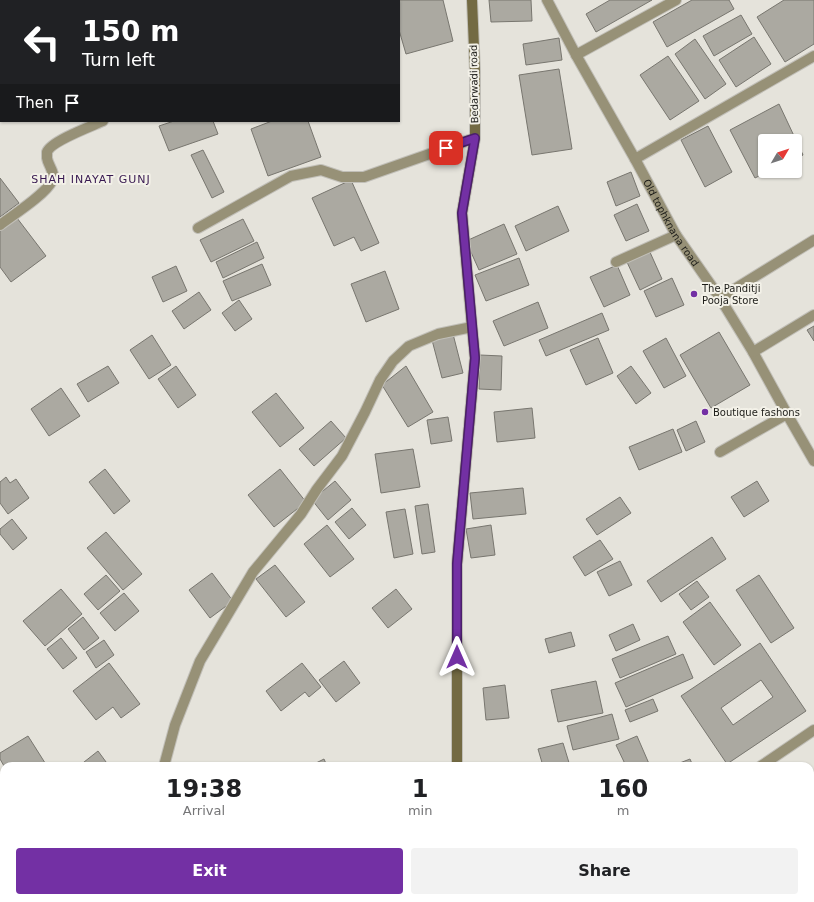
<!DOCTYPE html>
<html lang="en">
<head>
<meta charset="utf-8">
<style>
  body { margin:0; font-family:"DejaVu Sans",sans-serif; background:#f2f2f2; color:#202124; height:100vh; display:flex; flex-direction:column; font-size:15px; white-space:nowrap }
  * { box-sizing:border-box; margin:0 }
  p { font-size:13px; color:#757577 }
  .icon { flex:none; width:22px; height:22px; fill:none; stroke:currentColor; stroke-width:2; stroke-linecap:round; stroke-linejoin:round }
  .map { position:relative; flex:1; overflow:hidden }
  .panel { position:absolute; left:0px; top:762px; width:814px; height:140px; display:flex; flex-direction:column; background:#fff; border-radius:12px 12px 0 0; box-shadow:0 1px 3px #0004 }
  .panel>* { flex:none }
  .guide { position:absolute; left:0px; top:0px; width:400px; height:122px; box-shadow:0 1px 3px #0004; background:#202124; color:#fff; overflow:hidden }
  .needle { width:26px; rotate:51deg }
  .controls { position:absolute; left:758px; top:134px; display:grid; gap:8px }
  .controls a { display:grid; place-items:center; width:44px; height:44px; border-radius:4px; background:#fff; box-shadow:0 1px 3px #0004; font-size:20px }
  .pin { position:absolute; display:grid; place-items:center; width:34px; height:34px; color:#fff; margin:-17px; border-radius:8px; box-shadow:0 2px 6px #0006 }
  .me { position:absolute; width:44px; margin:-22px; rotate:0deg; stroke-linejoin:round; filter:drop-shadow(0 0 3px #0008) }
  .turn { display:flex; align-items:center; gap:14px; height:84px; padding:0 16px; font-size:18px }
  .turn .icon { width:52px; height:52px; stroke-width:2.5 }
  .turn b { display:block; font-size:28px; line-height:34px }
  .then { display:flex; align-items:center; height:38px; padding:0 16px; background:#0003; gap:8px; font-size:15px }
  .eta { display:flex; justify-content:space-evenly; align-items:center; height:68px; text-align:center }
  .eta b { font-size:24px; font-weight:700; line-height:28px }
  .action { display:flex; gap:8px; margin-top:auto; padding:8px 16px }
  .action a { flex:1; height:46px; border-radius:4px; background:#7330a4; color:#fff; font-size:16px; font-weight:700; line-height:46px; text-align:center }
  .action a+a { background:#f2f2f2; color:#202124 }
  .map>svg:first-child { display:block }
  .building { fill:#aba9a1; stroke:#78766f; fill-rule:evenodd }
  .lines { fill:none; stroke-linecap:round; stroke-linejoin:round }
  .lane-casing { stroke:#c1bfb8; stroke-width:12 }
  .street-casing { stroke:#c1bfb8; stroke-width:12 }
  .secondary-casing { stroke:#c1bfb8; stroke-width:12 }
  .lane { stroke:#979177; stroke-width:10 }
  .street { stroke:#979177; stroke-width:10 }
  .secondary { stroke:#736a43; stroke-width:10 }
  .route-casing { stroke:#4b1f6b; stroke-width:10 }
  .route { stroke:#7330a4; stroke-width:7 }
  .poi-dot { fill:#7330a4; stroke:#f3f1e8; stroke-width:1.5 }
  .labels { text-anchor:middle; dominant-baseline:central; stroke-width:4; stroke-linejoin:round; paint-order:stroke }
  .street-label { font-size:10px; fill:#1c1c18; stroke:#f3f1e8 }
  .poi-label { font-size:10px; fill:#1c1c18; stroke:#f3f1e8; text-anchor:start }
  .neighbourhood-label { font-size:11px; letter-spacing:1px; fill:#371850; stroke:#f3f1e8 }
</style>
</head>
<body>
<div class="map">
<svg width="814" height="902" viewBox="0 0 814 902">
  <rect width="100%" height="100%" fill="#e5e3db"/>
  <g class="building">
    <polygon points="300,0 337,0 337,1 301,1"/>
    <polygon points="391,0 443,0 453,41 406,54 399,30 399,1 391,1"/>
    <polygon points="489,0 531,0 532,21 491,22"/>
    <polygon points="610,0 652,0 596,32 586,14"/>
    <polygon points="692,0 729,0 734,9 667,47 653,22"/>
    <polygon points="784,0 814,0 814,44 785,62 757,17"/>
    <polygon points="741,15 752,34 714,56 703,36"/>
    <polygon points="754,37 771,64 736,87 719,60"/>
    <polygon points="559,38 562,60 526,65 523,44"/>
    <polygon points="695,39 726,84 705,99 675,54"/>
    <polygon points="668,56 699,101 670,120 640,75"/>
    <polygon points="559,69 572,149 532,155 519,75"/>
    <polygon points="779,104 803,155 795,159 795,141 765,141 765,171 769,171 755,178 730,130"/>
    <polygon points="174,121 213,121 218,134 169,151 159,126"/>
    <polygon points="272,121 308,121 321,157 268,176 251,129"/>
    <polygon points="708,126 732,172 705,187 681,140"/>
    <polygon points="203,150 224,192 212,198 191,155"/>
    <polygon points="631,172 640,196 616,206 607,182"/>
    <polygon points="0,178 19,203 0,217"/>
    <polygon points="351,180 379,243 361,251 354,237 334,246 312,198"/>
    <polygon points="637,204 649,231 626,241 614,215"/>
    <polygon points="558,206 569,231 526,251 515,226"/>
    <polygon points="17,218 46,256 11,282 0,267 0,231"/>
    <polygon points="243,219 254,241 211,262 200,240"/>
    <polygon points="504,224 517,254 479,270 466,241"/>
    <polygon points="257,242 264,258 223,278 216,262"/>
    <polygon points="649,250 662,279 640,290 626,260"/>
    <polygon points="519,258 529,285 486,301 475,275"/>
    <polygon points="262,264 271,285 232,301 223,281"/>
    <polygon points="617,265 630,295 604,307 590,277"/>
    <polygon points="176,266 187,291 163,302 152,277"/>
    <polygon points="385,271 399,309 366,322 351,284"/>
    <polygon points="672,278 684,305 656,317 644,291"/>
    <polygon points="199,292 211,310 184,329 172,311"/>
    <polygon points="239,300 252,319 235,331 222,313"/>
    <polygon points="538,302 548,328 504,346 493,321"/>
    <polygon points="602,313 609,330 546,356 539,340"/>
    <polygon points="814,326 814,341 807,330"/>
    <polygon points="719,332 750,385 711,408 680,355"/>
    <polygon points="453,334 463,373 442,378 432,340"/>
    <polygon points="152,335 171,365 149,379 130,350"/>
    <polygon points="598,338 613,373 586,385 570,350"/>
    <polygon points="666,338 686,376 664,388 643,351"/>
    <polygon points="480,355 502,356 501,390 479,389"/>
    <polygon points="108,366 119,383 88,402 77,384"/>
    <polygon points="176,366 196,395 178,408 158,379"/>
    <polygon points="406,366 433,412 408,427 382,385"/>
    <polygon points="631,366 651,393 636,404 617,376"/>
    <polygon points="61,388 80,416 49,436 31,409"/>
    <polygon points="276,393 304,428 280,447 252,412"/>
    <polygon points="532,408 535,438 497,442 494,412"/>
    <polygon points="448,417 452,441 431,444 427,420"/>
    <polygon points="331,421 346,438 314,466 299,449"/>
    <polygon points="696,421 705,442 686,451 677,430"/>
    <polygon points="673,429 682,452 639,470 629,447"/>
    <polygon points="413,449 420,487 381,493 375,454"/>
    <polygon points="105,469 130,501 114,514 89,482"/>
    <polygon points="280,469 306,502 274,527 248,495"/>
    <polygon points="6,477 10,483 16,479 29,498 8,514 0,503 0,482"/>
    <polygon points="335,481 351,500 328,520 312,500"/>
    <polygon points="757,481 769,501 744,517 731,497"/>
    <polygon points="523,488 526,514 473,519 470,493"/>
    <polygon points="620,497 631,513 597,535 586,519"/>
    <polygon points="428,504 435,552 422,554 415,506"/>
    <polygon points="352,508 366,525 349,539 335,522"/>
    <polygon points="405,509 413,554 394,558 386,512"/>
    <polygon points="12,519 27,538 13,550 0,534 0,529"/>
    <polygon points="327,525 354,559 330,577 304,544"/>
    <polygon points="491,525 495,555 471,558 466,529"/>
    <polygon points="106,532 142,574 123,590 87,548"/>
    <polygon points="712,537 726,559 661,602 647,581"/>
    <polygon points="600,540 613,559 585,576 573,557"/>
    <polygon points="620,561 632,585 609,596 597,572"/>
    <polygon points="275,565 305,602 286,617 256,579"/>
    <polygon points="212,573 233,601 210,618 189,590"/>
    <polygon points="106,575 120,591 98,610 84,594"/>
    <polygon points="759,575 794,628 771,643 736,590"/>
    <polygon points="697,581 709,597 691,610 679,594"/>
    <polygon points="61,589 82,614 45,646 23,621"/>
    <polygon points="396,589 412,609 388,628 372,608"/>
    <polygon points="124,593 139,611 115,631 100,613"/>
    <polygon points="710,602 741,645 714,665 683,622"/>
    <polygon points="83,617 99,638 84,650 68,629"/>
    <polygon points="633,624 640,640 616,651 609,635"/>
    <polygon points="571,632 575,646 549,653 545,639"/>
    <polygon points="668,636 676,654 620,678 612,659"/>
    <polygon points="61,638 77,658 63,669 47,649"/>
    <polygon points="104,640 114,655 96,668 86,652"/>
    <path d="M760 643 806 711 727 764 681 696ZM761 680 773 697 733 725 721 708Z"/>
    <polygon points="683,654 693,678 626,707 615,683"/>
    <polygon points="344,661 360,683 336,702 319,680"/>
    <polygon points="109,663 140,704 121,718 113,707 96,720 73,691"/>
    <polygon points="302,663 321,687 309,697 305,692 281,711 266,691"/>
    <polygon points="596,681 603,713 558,722 551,690"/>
    <polygon points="505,685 509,718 486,720 483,688"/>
    <polygon points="653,699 658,711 630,722 625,710"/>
    <polygon points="612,714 619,739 573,750 567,726"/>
    <polygon points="28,736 47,766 4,766 0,759 0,753"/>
    <polygon points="637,736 650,766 626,766 616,745"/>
    <polygon points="563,743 570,766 543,766 538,749"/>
    <polygon points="98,751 109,766 79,766"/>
    <polygon points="324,759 327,766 310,766"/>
    <polygon points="690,759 693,766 672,766"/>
    <polygon points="31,898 50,898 51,902 23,902 22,901"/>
    <polygon points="300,898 330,898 321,902 302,902"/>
    <polygon points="340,898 383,898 375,902 342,902"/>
    <polygon points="458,898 487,898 487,902 457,902"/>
  </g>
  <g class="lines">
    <defs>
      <polyline id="lane" points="720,298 814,240"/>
      <g id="street">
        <path id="s1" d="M547 0 576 55 635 159 676 235 720 298 753 352 787 414 814 461"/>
        <polyline points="252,1 254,0"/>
        <polyline points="576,55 676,0"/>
        <polyline points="635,159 814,56"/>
        <path d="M0 225C13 215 45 195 52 181 56 172 48 166 47 158 47 156 47 154 47 152 51 141 92 126 103 121"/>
        <polyline points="198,228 291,176 321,170 342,177 364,177 475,138"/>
        <polyline points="616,262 676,235"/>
        <polyline points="753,352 814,315"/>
        <polyline points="720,452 787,414"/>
        <polyline points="164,766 175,725 200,661 253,572 301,514 317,489 342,456 365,412 380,380 393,361 409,346 438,334 472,327"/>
        <polyline points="761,766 814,730"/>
        <polyline points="0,778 4,785"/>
        <polyline points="68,898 70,902"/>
        <polyline points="117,902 118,898"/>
        <polyline points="508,902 509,898"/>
      </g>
      <g id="secondary">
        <polyline points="457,766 457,564 475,358 472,327 462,213 475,138 475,72 472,0"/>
        <polyline points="452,902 452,898"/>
      </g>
    </defs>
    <use href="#lane" class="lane-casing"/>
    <use href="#street" class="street-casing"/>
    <use href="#secondary" class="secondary-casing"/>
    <use href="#lane" class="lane"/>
    <use href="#street" class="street"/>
    <use href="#secondary" class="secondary"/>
  </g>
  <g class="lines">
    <defs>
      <polyline id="route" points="446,148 475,138 462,213 475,358 457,564 457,657"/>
    </defs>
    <use href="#route" class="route-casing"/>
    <use href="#route" class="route"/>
  </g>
  <g class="poi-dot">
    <circle cx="694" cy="294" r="4"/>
    <circle cx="705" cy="412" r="4"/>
  </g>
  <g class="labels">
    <g class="street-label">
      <text transform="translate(474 84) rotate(-91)">Bedarwadi road</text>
      <text stroke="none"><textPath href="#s1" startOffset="255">Old tophknana road</textPath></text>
    </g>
    <g class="poi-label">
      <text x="702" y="288">The Panditji<tspan x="702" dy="12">Pooja Store</tspan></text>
      <text x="713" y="412">Boutique fashons</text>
    </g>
    <g class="neighbourhood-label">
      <text x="91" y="179">SHAH INAYAT GUNJ</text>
    </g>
  </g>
</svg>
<div class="controls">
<a><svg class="needle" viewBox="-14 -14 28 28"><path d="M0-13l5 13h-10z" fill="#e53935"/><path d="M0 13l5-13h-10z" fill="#757577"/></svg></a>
</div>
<div class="pin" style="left:446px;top:148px;background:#d93025"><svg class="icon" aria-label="arrive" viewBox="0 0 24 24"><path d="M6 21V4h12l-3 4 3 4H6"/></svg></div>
<svg class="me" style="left:457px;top:657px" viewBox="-20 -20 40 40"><path d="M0-17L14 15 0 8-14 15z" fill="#7330a4" stroke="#fff" stroke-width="4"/></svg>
<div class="guide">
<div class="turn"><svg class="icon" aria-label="left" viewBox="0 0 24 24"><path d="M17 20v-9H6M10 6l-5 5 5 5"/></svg><div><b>150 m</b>Turn left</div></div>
<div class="then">Then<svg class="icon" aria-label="arrive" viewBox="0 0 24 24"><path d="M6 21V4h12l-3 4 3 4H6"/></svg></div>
</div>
<section class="panel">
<div class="eta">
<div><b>19:38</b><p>Arrival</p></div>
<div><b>1</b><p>min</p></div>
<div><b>160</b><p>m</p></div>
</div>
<div class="action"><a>Exit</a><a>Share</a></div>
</section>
</div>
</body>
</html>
